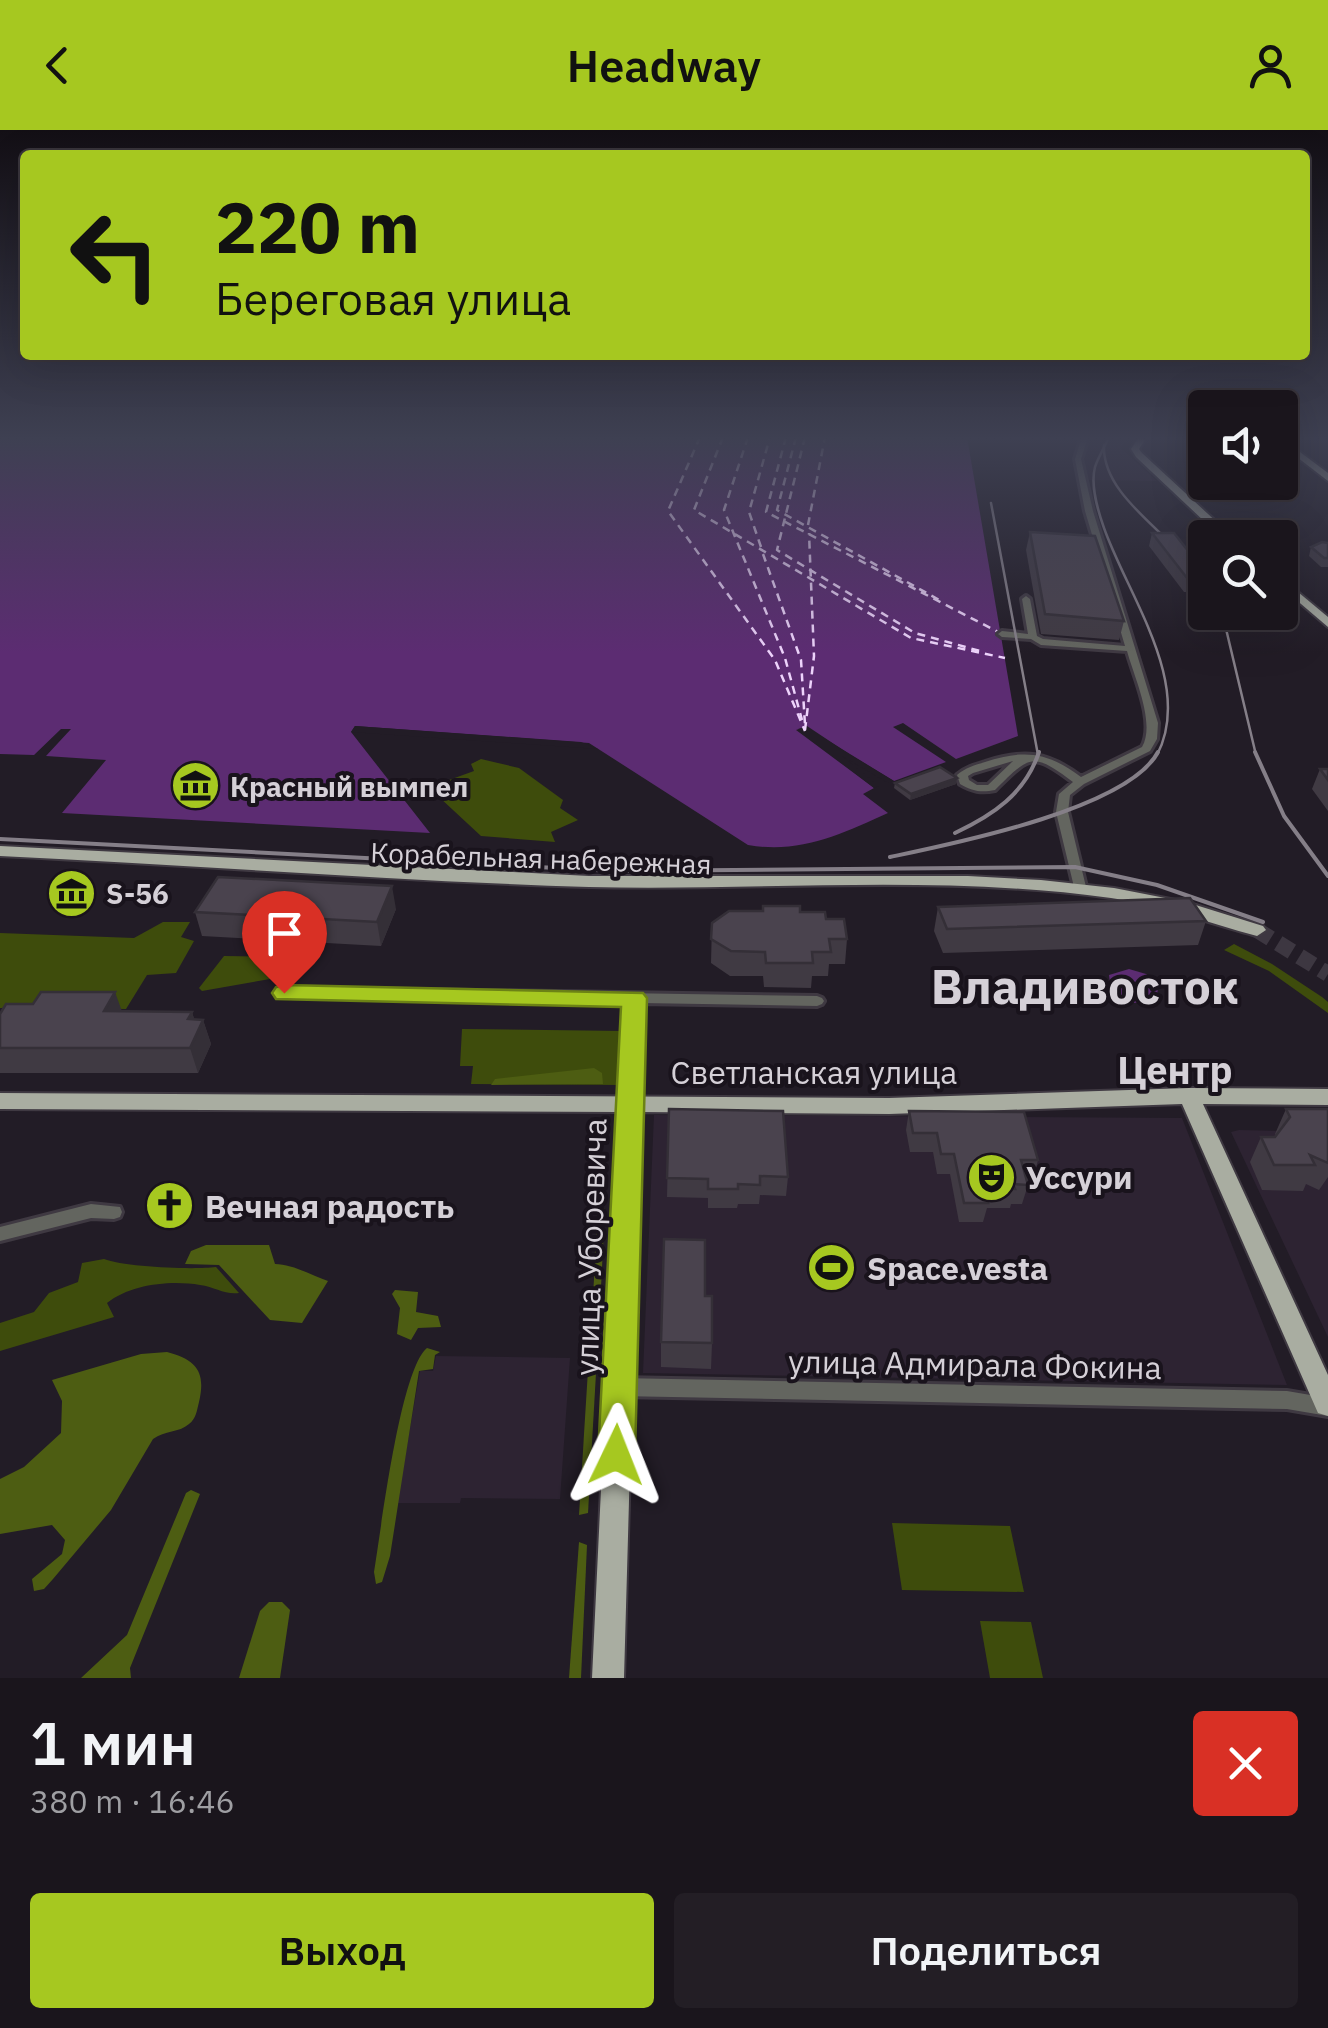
<!DOCTYPE html>
<html lang="ru">
<head>
<meta charset="utf-8">
<style>
  body { margin:0; font-family:"IBM Plex Sans",sans-serif; background:#231e25; color:#f1f3f6; height:100vh; display:flex; flex-direction:column; font-size:38px; white-space:nowrap }
  * { box-sizing:border-box; margin:0 }
  p { font-size:32px; color:#9f9fa3 }
  .icon { flex:none; width:55px; height:55px; fill:none; stroke:currentColor; stroke-width:2; stroke-linecap:round; stroke-linejoin:round }
  .map { position:relative; height:1548px; overflow:hidden }
  .drawer { display:flex; flex-direction:column; background:#1a151c; flex:1 }
  .drawer>* { flex:none }
  .top-card { position:absolute; left:20px; top:20px; width:1290px; height:210px; border-radius:10px; box-shadow:0 10px 40px #0002,0 0 0 2px #38343b; background:#a6c820; color:#111; overflow:hidden }
  .controls { position:absolute; left:1188px; top:260px; display:grid; gap:20px }
  .controls a { display:grid; place-items:center; width:110px; height:110px; border-radius:10px; background:#1a151c; box-shadow:0 10px 40px #0002,0 0 0 2px #38343b; font-size:50px }
  .pin { position:absolute; display:grid; place-items:center; width:85px; height:85px; color:#fff; margin:-102px -42px; border-radius:50% 50% 50% 0; rotate:-45deg; box-shadow:0 0 10px #0007 }
  .pin .icon { rotate:45deg }
  .me { position:absolute; width:110px; margin:-55px; rotate:2deg; stroke-linejoin:round; filter:drop-shadow(0 0 8px #0008) }
  .turn { display:flex; align-items:center; gap:35px; height:210px; padding:0 30px; font-size:45px }
  .turn .icon { width:130px; height:130px; stroke-width:2.5 }
  .turn b { display:block; font-size:70px; line-height:85px }
  .round { display:grid; place-items:center; flex:none; width:105px; height:105px; border-radius:10px; background:#231e25 }
  .headline { display:flex; align-items:center; justify-content:space-between; height:170px; padding:0 30px }
  h1 { font-size:60px; font-weight:600; line-height:75px }
  .action { display:flex; gap:20px; margin-top:auto; padding:20px 30px }
  .action a { flex:1; height:115px; border-radius:10px; background:#a6c820; color:#111; font-size:40px; font-weight:600; line-height:115px; text-align:center }
  .action a+a { background:#231e25; color:#f1f3f6 }
  header { display:flex; justify-content:space-between; align-items:center; height:130px; padding:0 30px; background:#a6c820; color:#111; font-size:45px; font-weight:600 }
  .map>svg:first-child { display:block }
  .built { fill:#2d2332 }
  .green { fill:#3e4c0c }
  .forest { fill:#4d5d12 }
  .water { fill:#5c2c72 }
  .pier { fill:#221c26 }
  .lines { fill:none; stroke-linecap:round; stroke-linejoin:round }
  .ferry { stroke:#edd3fb; stroke-width:2.5; stroke-dasharray:8 6; stroke-linecap:butt }
  .major-tunnel { stroke:#3d3741; stroke-width:16; stroke-dasharray:16 9; stroke-linecap:butt }
  .minor-casing { stroke:#3f3942; stroke-width:6 }
  .major-casing { stroke:#3f3942; stroke-width:4 }
  .minor { fill:#63655f; fill-rule:evenodd }
  .major { fill:#a9ada1; fill-rule:evenodd }
  .rail-far1 { stroke:#857f88; stroke-width:2.5 }
  .rail { stroke:#857f88; stroke-width:4 }
  .wall { fill:#403a43 }
  .shaded-wall { fill:#342f37 }
  .building { fill:#4a434e; stroke:#342f37; stroke-width:2.5 }
  .route { fill:#a6c820; stroke:#6c8215; stroke-width:2.5 }
  .labels { text-anchor:middle; dominant-baseline:central; stroke-width:8; stroke-linejoin:round; paint-order:stroke }
  .poi-label { font-size:28px; font-weight:bold; fill:#d5d0d7; stroke:#19131c; text-anchor:start }
  .street-label { font-size:28px; fill:#d5d0d7; stroke:#19131c }
  .near-street-label { font-size:32px; fill:#d5d0d7; stroke:#19131c }
  .near-poi-label { font-size:32px; font-weight:bold; fill:#d5d0d7; stroke:#19131c; text-anchor:start }
  .district-label { font-size:38px; font-weight:bold; fill:#d5d0d7; stroke:#19131c }
  .town-label { font-size:48px; font-weight:bold; fill:#d5d0d7; stroke:#19131c }
</style>
</head>
<body>
<header><svg class="icon" aria-label="back" viewBox="0 0 24 24"><path d="M15 5l-7 7 7 7"/></svg>Headway<svg class="icon" aria-label="person" viewBox="0 0 24 24"><circle cx="12" cy="8" r="4"/><path d="M4 21q1-7 8-7t8 7"/></svg></header>
<div class="map">
<svg width="1328" height="1548" viewBox="0 0 1328 1548">
  <rect width="100%" height="100%" fill="#221c26"/>
  <g class="built">
    <polygon points="1090,307 1129,307 1121,318 1157,351 1087,350 1082,327"/>
    <polygon points="654,985 1182,988 1287,1255 643,1243"/>
    <polygon points="1239,1000 1328,1002 1328,1207 1231,1002"/>
    <polygon points="436,1226 570,1228 560,1369 461,1368 460,1373 397,1373 420,1241 433,1241"/>
  </g>
  <g class="green">
    <polygon points="481,629 519,638 563,670 560,678 578,690 551,702 555,712 481,706 439,667 438,654 474,641 471,634"/>
    <polygon points="163,792 190,792 181,807 194,811 176,843 147,845 126,879 0,878 0,803 134,808"/>
    <polygon points="1234,814 1272,834 1322,867 1328,872 1328,883 1269,841 1224,820"/>
    <polygon points="224,826 298,827 301,830 300,835 270,849 202,861 199,858"/>
    <polygon points="462,899 623,901 621,955 471,954 473,936 460,936"/>
    <path d="M104 1129C124 1137 194 1140 216 1137L239 1163C225 1165 215 1157 200 1155 171 1150 131 1154 107 1173L114 1187 0 1221V1193L34 1182 49 1163 78 1152 82 1133Z"/>
    <polygon points="892,1393 1010,1396 1024,1462 902,1460"/>
    <polygon points="980,1491 1031,1492 1043,1548 990,1548"/>
  </g>
  <g class="forest">
    <polygon points="594,938 602,943 603,954 491,955 495,949"/>
    <polygon points="605,1078 598,1216 590,1218 598,1079"/>
    <path d="M206 1115H269L275 1134C292 1134 311 1145 328 1151L302 1193 270 1190 219 1135 185 1134 191 1121Z"/>
    <polygon points="395,1160 418,1162 416,1182 438,1186 441,1197 418,1198 411,1210 397,1204 400,1178 392,1164"/>
    <path d="M427 1218 440 1222 435 1225 433 1239 419 1241 390 1426 382 1452 376 1454 374 1442C381 1401 400 1240 427 1218Z"/>
    <path d="M167 1222C197 1230 206 1242 199 1272 197 1280 196 1289 189 1294 179 1303 165 1300 153 1309L111 1380 53 1449 44 1459 34 1461 32 1449 62 1424 65 1410 52 1395 0 1404V1349L24 1337 61 1303 62 1271 52 1250 141 1224Z"/>
    <polygon points="588,1240 596,1243 588,1383 579,1385"/>
    <polygon points="191,1360 200,1364 130,1538 131,1548 81,1548 127,1505 186,1363"/>
    <polygon points="579,1412 587,1415 581,1548 569,1548"/>
    <polygon points="269,1472 282,1472 290,1480 280,1548 239,1548 260,1481"/>
  </g>
  <g class="water">
    <path d="M16 307H967L1018 606 956 629 903 593 893 597 946 632 894 651 806 597 798 599 874 658 863 664 888 683C841 704 801 724 748 715L589 613 355 596 351 602 430 703 62 683 106 630 46 626 71 599H61L34 625 0 624V308Z"/>
    <polygon points="1129,839 1146,844 1158,854 1157,869 1134,873 1111,861 1109,845"/>
  </g>
  <g class="pier">
    <polygon points="355,596 581,612 598,619 351,602"/>
    <polygon points="807,596 849,624 894,651 888,653 842,626 879,656 874,658 796,600"/>
  </g>
  <g class="lines">
    <g class="ferry">
      <polyline points="700,307 668,381 775,530 805,601"/>
      <polyline points="723,307 694,380 911,508 1005,528"/>
      <polyline points="748,307 724,380 785,528 802,590"/>
      <polyline points="786,307 766,382 1002,504"/>
      <polyline points="796,307 777,380 943,472"/>
      <polyline points="805,307 777,420 915,503 980,521"/>
      <polyline points="808,395 825,307"/>
      <polyline points="761,417 749,382 770,307"/>
      <polyline points="763,424 801,530 805,595"/>
      <polyline points="805,600 814,526 809,403"/>
    </g>
    <polyline class="major-tunnel" points="1257,800 1328,844"/>
    <defs>
      <g id="minor">
        <path d="M1082 307H1088L1081 329 1093 381 1158 593 1157 609 1150 621 1084 654 1070 665 1068 682 1086 757 1080 761 1074 757 1056 682 1059 664 1073 652C1031 620 1029 627 995 660 981 663 972 661 960 654L957 645C965 638 975 635 985 632 1024 619 1048 622 1081 647L1142 617C1156 593 1134 547 1127 521L1041 515 1031 509 1002 507 998 504 1002 501 1028 504 1022 469 1026 466 1030 469 1037 506 1043 509 1125 516 1085 381 1075 329ZM1013 631 988 655H977L969 650 968 646 973 643Z"/>
        <polygon points="284,858 817,866 822,868 824,871 822,874 817,876 641,873 638,975 635,979 630,981 625,979 622,975 627,873 279,866 277,863 279,860"/>
        <polygon points="91,1074 120,1077 122,1082 120,1087 114,1089 91,1088 0,1111 0,1097"/>
        <polygon points="619,1248 1287,1261 1328,1268 1328,1286 1287,1279 619,1266 612,1263 610,1257 612,1251"/>
      </g>
      <g id="major">
        <polygon points="1139,307 1147,307 1139,319 1142,323 1234,408 1222,408 1136,327 1131,319"/>
        <polygon points="1280,307 1328,343 1328,351 1280,314"/>
        <polygon points="1280,447 1328,487 1328,497 1280,456"/>
        <path d="M0 716 589 746H968L1041 750 1114 758 1186 772 1263 796 1266 800 1257 806C1208 793 1161 775 1111 768 938 744 763 761 589 757 393 751 196 735 0 726Z"/>
        <polygon points="1189,958 1328,959 1328,975 1203,974 1328,1245 1328,1286 1318,1283 1182,974 889,984 640,982 624,1548 592,1548 619,982 0,979 0,963 889,968"/>
      </g>
    </defs>
    <use href="#minor" class="minor-casing"/>
    <use href="#major" class="major-casing"/>
    <use href="#minor" class="minor"/>
    <use href="#major" class="major"/>
    <g class="rail-far1">
      <path d="M1108 309C1104 318 1098 328 1095 337 1090 356 1098 381 1104 398 1128 466 1194 554 1157 625"/>
      <path d="M1104 315C1102 360 1155 394 1182 425"/>
      <polyline points="991,373 1038,625"/>
      <polyline points="1222,482 1256,625"/>
    </g>
    <g class="rail">
      <polyline points="1255,622 1284,686 1328,746"/>
      <path d="M955 703C993 685 1025 664 1039 622"/>
      <polyline points="0,709 615,741 1075,737 1157,755 1263,792"/>
      <path d="M890 727C952 714 1128 679 1158 622"/>
    </g>
  </g>
  <g class="wall">
    <polygon points="1030,402 1124,491 1119,510 1041,504 1026,420"/>
    <polygon points="1152,403 1189,422 1205,422 1205,462 1184,462 1149,416"/>
    <polygon points="1328,413 1328,437 1321,437 1309,426 1311,417"/>
    <polygon points="1320,639 1328,639 1328,681 1312,659"/>
    <polygon points="957,648 956,654 910,670 894,658 895,653"/>
    <polygon points="763,776 800,782 826,789 847,809 845,834 829,834 828,846 812,846 811,858 764,857 763,846 730,846 711,833 712,793 762,781"/>
    <polygon points="938,777 1206,791 1198,815 943,823 934,801"/>
    <polygon points="396,779 381,816 202,806 195,782"/>
    <polygon points="122,882 192,882 194,889 203,890 211,914 198,943 0,943 0,884"/>
    <polygon points="669,979 788,1047 786,1066 760,1065 759,1074 738,1074 737,1078 708,1078 708,1068 667,1067"/>
    <polygon points="1286,979 1328,979 1328,1047 1319,1060 1306,1054 1303,1061 1262,1060 1250,1032 1261,1007 1276,1006 1275,1004"/>
    <polygon points="909,981 1038,1030 1033,1050 1026,1050 1028,1055 1022,1074 1011,1074 1010,1078 987,1078 983,1092 959,1092 950,1044 937,1044 933,1022 910,1022 906,1000"/>
    <polygon points="661,1212 712,1213 711,1239 661,1237"/>
  </g>
  <g class="shaded-wall">
    <polygon points="957,648 956,654 910,670 911,664"/>
    <polygon points="392,756 396,779 381,816 377,792"/>
    <polygon points="115,862 124,887 104,881"/>
    <polygon points="192,882 198,901 203,890 211,914 198,943 190,918 188,889"/>
  </g>
  <g class="building">
    <polygon points="1030,402 1095,406 1124,491 1045,484"/>
    <polygon points="1152,403 1174,403 1189,422 1205,422 1205,432 1197,432 1205,442 1205,448 1187,448"/>
    <polygon points="1322,412 1328,413 1328,428 1324,428 1311,417"/>
    <polygon points="940,637 957,648 911,664 895,653"/>
    <polygon points="1320,639 1328,639 1328,650"/>
    <polygon points="218,747 392,756 377,792 195,782"/>
    <polygon points="1190,768 1206,791 947,799 938,777"/>
    <polygon points="763,776 800,776 800,782 825,782 826,789 844,789 847,809 829,809 831,822 812,822 813,833 766,833 765,822 731,821 711,809 712,793 729,781 763,781"/>
    <polygon points="41,862 115,862 104,881 192,882 188,889 203,890 190,918 0,918 0,884 6,874 33,874"/>
    <polygon points="669,979 783,981 788,1047 760,1046 760,1055 738,1054 738,1059 708,1059 708,1049 667,1048"/>
    <polygon points="1286,979 1328,979 1328,1033 1310,1025 1315,1035 1274,1035 1261,1007 1275,1007 1290,987"/>
    <polygon points="909,981 1024,982 1038,1030 1021,1030 1028,1055 1013,1054 1015,1059 983,1058 988,1073 964,1073 954,1024 941,1024 937,1003 913,1003"/>
    <polygon points="664,1109 705,1110 705,1166 712,1166 712,1213 661,1212"/>
  </g>
  <linearGradient id="sky" x2="0" y2="1"><stop stop-color="#130f15"/><stop offset="0.59" stop-color="#3e4052"/><stop offset="1" stop-color="#3e4052" stop-opacity="0"/></linearGradient>
  <rect width="1328" height="523" fill="url(#sky)"/>
  <polygon class="route" points="284,855 643,863 647,868 635,1325 629,1337 616,1342 604,1337 598,1325 621,877 276,869 272,863 276,857"/>
  <defs>
    <symbol id="museum-disc" viewBox="-11 -11 22 22"><circle r="9.5" fill="#a6c820" stroke="#19131c"/><path d="M0-6L6-3V-2H-6V-3ZM-5-1h2V3h-2ZM-1-1h2V3h-2ZM3-1h2V3H3ZM-6 4H6V6H-6Z" fill="#111"/></symbol>
    <symbol id="theatre-disc" viewBox="-11 -11 22 22"><circle r="9.5" fill="#a6c820" stroke="#19131c"/><path d="M-5-5.5Q0-4 5-5.5V0Q5 5 0 6Q-5 5-5 0ZM-3.3-2.5H-1v1.5H-3.3ZM1-2.5H3.3v1.5H1ZM-2.8 1Q0 5.5 2.8 1Z" fill="#111"/></symbol>
    <symbol id="church-disc" viewBox="-11 -11 22 22"><circle r="9.5" fill="#a6c820" stroke="#19131c"/><path d="M-1.2-6h2.4v3.5h3.3v2.4h-3.3V6h-2.4V-.1h-3.3v-2.4h3.3Z" fill="#111"/></symbol>
    <symbol id="stadium-disc" viewBox="-11 -11 22 22"><circle r="9.5" fill="#a6c820" stroke="#19131c"/><path d="M0-5a6.5 5 0 1 0 0 10a6.5 5 0 1 0 0-10ZM-3.5-1.8h7v3.6h-7Z" fill="#111"/></symbol>
  </defs>
  <g fill-rule="evenodd">
    <use href="#museum-disc" x="168" y="628" width="55" height="55"/>
    <use href="#museum-disc" x="44" y="736" width="55" height="55"/>
    <use href="#theatre-disc" x="964" y="1020" width="55" height="55"/>
    <use href="#church-disc" x="142" y="1048" width="55" height="55"/>
    <use href="#stadium-disc" x="804" y="1110" width="55" height="55"/>
  </g>
  <g class="labels">
    <g class="poi-label">
      <text x="230" y="656">Красный вымпел</text>
      <text x="106" y="763">S-56</text>
    </g>
    <g class="street-label">
      <text transform="translate(541 728) rotate(2)">Корабельная набережная</text>
    </g>
    <g class="near-street-label">
      <text x="814" y="942">Светланская улица</text>
      <text transform="translate(590 1117) rotate(-88)">улица Уборевича</text>
      <text transform="translate(975 1234) rotate(1)">улица Адмирала Фокина</text>
    </g>
    <g class="near-poi-label">
      <text x="1026" y="1047">Уссури</text>
      <text x="205" y="1076">Вечная радость</text>
      <text x="867" y="1138">Space.vesta</text>
    </g>
    <g class="district-label">
      <text x="1175" y="939">Центр</text>
    </g>
    <g class="town-label">
      <text x="1085" y="856">Владивосток</text>
    </g>
  </g>
</svg>
<div class="controls">
<a><svg class="icon" aria-label="sound" viewBox="0 0 24 24"><path d="M4 9h4l5-4v14l-5-4H4zM17 9q2 3 0 6"/></svg></a>
<a><svg class="icon" aria-label="search" viewBox="0 0 24 24"><circle cx="10" cy="10" r="6"/><path d="M15 15l6 6"/></svg></a>
</div>
<div class="pin" style="left:284px;top:863px;background:#d93025"><svg class="icon" aria-label="arrive" viewBox="0 0 24 24"><path d="M6 21V4h12l-3 4 3 4H6"/></svg></div>
<svg class="me" style="left:616px;top:1325px" viewBox="-20 -20 40 40"><path d="M0-17L14 15 0 8-14 15z" fill="#a6c820" stroke="#fff" stroke-width="4"/></svg>
<div class="top-card">
<div class="turn"><svg class="icon" aria-label="left" viewBox="0 0 24 24"><path d="M17 20v-9H6M10 6l-5 5 5 5"/></svg><div><b>220 m</b>Береговая улица</div></div>
</div>
</div>
<section class="drawer">
<div class="headline"><div><h1>1 мин</h1><p>380 m · 16:46</p></div><a class="round" style="background:#d93025;color:#fff"><svg class="icon" aria-label="close" viewBox="0 0 24 24"><path d="M6 6l12 12M18 6L6 18"/></svg></a></div>
<div class="action"><a>Выход</a><a>Поделиться</a></div>
</section>
</body>
</html>
